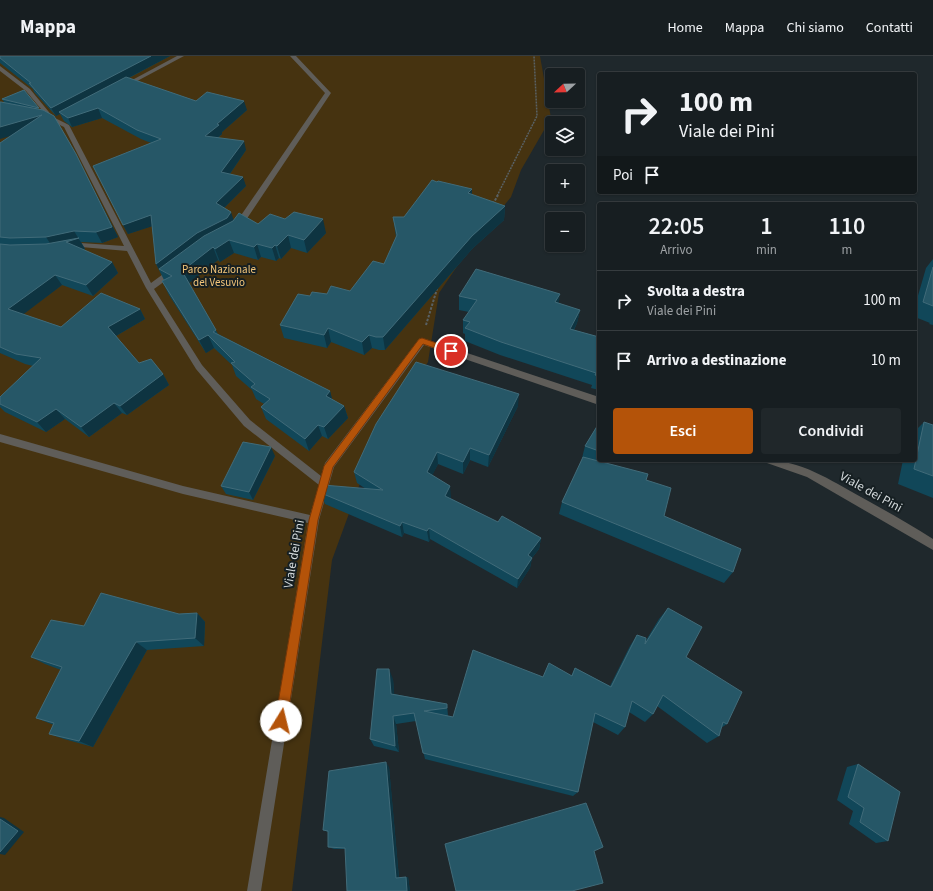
<!DOCTYPE html>
<html lang="it">
<head>
<meta charset="utf-8">
<style>
  body { margin:0; font-family:"Source Sans 3",sans-serif; background:#20272a; color:#f1f3f6; height:100vh; display:flex; flex-direction:column; font-size:15px; white-space:nowrap }
  * { box-sizing:border-box; margin:0 }
  p { font-size:13px; color:#9ea2a5 }
  .icon { flex:none; width:22px; height:22px; fill:none; stroke:currentColor; stroke-width:2; stroke-linecap:round; stroke-linejoin:round }
  .map { position:relative; flex:1; overflow:hidden }
  .sheet { position:absolute; left:597px; top:146px; width:320px; height:260px; display:flex; flex-direction:column; background:#171e21; border-radius:4px; box-shadow:0 1px 3px #0004,0 0 0 1px #363c3f }
  .sheet>* { flex:none }
  .guide { position:absolute; left:597px; top:16px; width:320px; height:122px; border-radius:4px; box-shadow:0 1px 3px #0004,0 0 0 1px #363c3f; background:#171e21; color:#f1f3f6; overflow:hidden }
  .needle { width:26px; rotate:248deg }
  .tools { position:absolute; left:545px; top:12px; display:grid; gap:8px }
  .tools a { display:grid; place-items:center; width:40px; height:40px; border-radius:4px; background:#171e21; box-shadow:0 1px 3px #0004,0 0 0 1px #363c3f; font-size:20px }
  .pin { position:absolute; display:grid; place-items:center; width:34px; height:34px; color:#fff; margin:-17px; border:2px solid #fff; border-radius:50%; box-shadow:0 1px 4px #0007 }
  .me { position:absolute; width:44px; margin:-22px; rotate:9deg; stroke-linejoin:round; filter:drop-shadow(0 0 3px #0008) }
  .turn { display:flex; align-items:center; gap:14px; height:84px; padding:0 16px; font-size:18px }
  .turn .icon { width:52px; height:52px; stroke-width:2.5 }
  .turn b { display:block; font-size:28px; line-height:34px }
  .then { display:flex; align-items:center; height:38px; padding:0 16px; background:#0003; gap:8px; font-size:15px }
  .eta { display:flex; justify-content:space-evenly; align-items:center; height:68px; text-align:center }
  .eta b { font-size:24px; font-weight:600; line-height:28px }
  .cta { display:flex; gap:8px; margin-top:auto; padding:8px 16px }
  .cta a { flex:1; height:46px; border-radius:4px; background:#b45309; color:#fff; font-size:16px; font-weight:600; line-height:46px; text-align:center }
  .cta a+a { background:#20272a; color:#f1f3f6 }
  ul { padding:0; list-style:none }
  li { display:flex; align-items:center; gap:12px; height:60px; padding:0 16px; border-top:1px solid #363c3f }
  li div { flex:1 }
  li b { display:block; font-size:15px }
  li em { font-style:normal }
  header { display:flex; align-items:center; gap:24px; box-sizing:border-box; height:56px; padding:0 20px; background:#171e21; border-bottom:1px solid #363c3f }
  header strong { font-size:19px }
  nav { display:flex; gap:22px; margin-inline-start:auto; font-size:14px }
  .map>svg:first-child { display:block }
  .green { fill:#463310 }
  .lines { fill:none; stroke-linecap:round; stroke-linejoin:round }
  .path-far1 { stroke:#596164; stroke-width:1.5; stroke-dasharray:2 1; stroke-linecap:butt }
  .path { stroke:#596164; stroke-width:2; stroke-dasharray:2.5 1.5; stroke-linecap:butt }
  .street { fill:#5f5d59; fill-rule:evenodd }
  .wall { fill:#114759 }
  .shaded-wall { fill:#0e3441 }
  .building { fill:#265767; stroke:#416b79 }
  .route { fill:#b45309; stroke:#753606 }
  .labels { text-anchor:middle; dominant-baseline:central; stroke-width:4; stroke-linejoin:round; paint-order:stroke }
  .far-park-label { font-size:11px; fill:#f4c67a; stroke:#161f22 }
  .street-label { font-size:13px; fill:#d4dadc; stroke:#161f22 }
</style>
</head>
<body>
<header>
<strong>Mappa</strong>
<nav><a>Home</a><a>Mappa</a><a>Chi siamo</a><a>Contatti</a></nav>
</header>
<div class="map">
<svg width="933" height="835" viewBox="0 0 933 835">
  <rect width="100%" height="100%" fill="#1f282c"/>
  <polygon class="green" points="0,0 540,0 551,62 521,114 511,141 471,190 439,237 428,306 374,389 332,504 292,835 0,835"/>
  <g class="lines">
    <polyline class="path-far1" points="497,140 537,60 534,0"/>
    <g class="path">
      <polyline points="493,148 498,139"/>
      <polyline points="426,269 437,233"/>
    </g>
    <g class="street">
      <polygon points="177,0 184,0 126,31 121,30"/>
      <polygon points="290,0 296,0 331,37 240,173 234,173 233,171 325,37"/>
      <polygon points="0,10 30,33 53,61 69,69 151,227 170,213 176,213 176,217 154,233 202,309 250,364 321,420 325,407 419,283 422,282 599,341 599,349 424,289 334,411 319,464 261,835 247,835 308,467 183,438 0,386 0,378 183,430 310,459 319,429 244,370 196,313 146,232 127,195 81,191 67,193 67,189 81,187 124,190 64,71 49,64 43,62 43,60 46,59 26,35 0,15"/>
      <path d="M765 404C801 404 830 424 861 441 886 455 910 468 933 483V494L807 421 767 407Z"/>
    </g>
  </g>
  <g class="wall">
    <polygon points="0,0 170,0 129,22 196,45 247,54 222,76 222,78 218,82 246,94 230,118 246,130 224,152 234,164 258,168 326,177 307,197 291,192 281,203 279,202 276,205 261,201 258,204 234,197 220,206 218,204 189,227 218,278 330,335 332,343 344,350 348,362 328,383 322,380 309,395 266,363 261,351 264,348 256,343 252,334 236,320 232,309 214,292 206,297 169,239 162,225 164,224 156,208 152,170 128,178 93,110 151,87 141,83 102,62 72,71 64,65 60,58 56,60 34,36 33,33 0,7"/>
    <polygon points="24,34 81,109 118,181 102,187 81,186 85,193 83,194 112,206 118,217 93,240 62,229 23,258 61,271 140,253 145,263 116,280 139,307 163,318 169,329 127,359 122,357 89,381 65,363 46,376 5,356 0,351 0,341 33,310 25,308 0,297 0,87 11,80 4,46 2,43"/>
    <polygon points="472,133 472,139 505,150 504,164 472,193 385,294 379,294 372,292 364,299 331,286 327,292 284,282 280,269 310,240 350,235 384,208 396,181 393,161 404,161"/>
    <polygon points="933,203 933,269 929,268 930,267 915,261 915,250 926,212"/>
    <polygon points="459,240 559,248 580,254 577,267 574,274 599,281 599,334 591,332 592,329 500,299 465,285 465,278 463,277 463,264 469,256 459,254"/>
    <polygon points="518,350 488,411 470,404 463,418 438,408 432,419 451,441 450,442 498,466 541,482 539,493 532,502 530,512 517,532 430,483 429,486 404,477 402,481 325,448 321,437 366,433 357,427 354,416"/>
    <polygon points="924,366 933,369 933,442 898,428 903,404 915,404 915,375"/>
    <polygon points="599,367 599,404 606,404 605,407 646,424 664,460 733,516 724,527 559,458 562,446 583,402 582,402 585,390"/>
    <polygon points="275,400 253,444 226,438 221,430"/>
    <polygon points="668,552 686,601 727,668 721,672 719,680 707,687 657,650 653,658 645,666 629,656 625,671 618,679 593,666 578,736 573,740 425,703 416,665 396,668 399,696 374,690 370,683 393,623 394,638 447,648 448,660 453,661 543,621 571,620 575,612 610,630 630,590 637,579 645,586 659,563"/>
    <polygon points="197,557 205,566 204,590 147,594 93,691 64,683 49,678 54,669 36,662 61,614 45,608 31,601 84,570 179,558"/>
    <polygon points="858,708 888,785 876,787 849,768 853,755 837,744 847,711"/>
    <polygon points="389,711 399,822 406,821 408,821 410,835 345,793 334,793 328,791 328,776 323,774"/>
  </g>
  <g class="shaded-wall">
    <polygon points="151,0 170,0 61,57 59,56 60,58 56,60 51,52"/>
    <polygon points="244,45 247,54 222,76 222,78 208,89 205,80 217,68"/>
    <polygon points="98,52 102,62 72,71 68,62"/>
    <polygon points="42,59 48,69 0,83 0,71"/>
    <polygon points="244,85 246,94 225,125 221,116"/>
    <polygon points="81,109 118,181 102,187 96,176"/>
    <polygon points="243,121 246,130 219,157 216,147"/>
    <polygon points="472,133 472,147 468,137"/>
    <polygon points="505,150 504,164 472,193 385,294 383,281 472,180"/>
    <polygon points="231,156 234,165 159,213 156,208 197,177"/>
    <polygon points="151,159 156,169 128,178 123,169"/>
    <polygon points="323,163 326,177 307,197 304,184"/>
    <polygon points="74,175 85,193 73,197 53,192 46,181"/>
    <polygon points="288,179 291,192 281,203 277,190"/>
    <polygon points="229,184 234,197 220,206 215,193"/>
    <polygon points="257,188 261,201 258,204 254,191"/>
    <polygon points="275,189 279,202 276,205 272,192"/>
    <polygon points="213,191 218,204 188,228 182,215"/>
    <polygon points="112,206 118,217 93,240 86,229"/>
    <polygon points="55,219 62,229 16,264 8,253"/>
    <polygon points="560,238 558,252 555,246"/>
    <polygon points="140,253 145,263 114,281 108,271"/>
    <polygon points="580,254 577,267 567,286 570,273"/>
    <polygon points="328,272 331,286 327,292 324,279"/>
    <polygon points="208,279 214,292 206,297 199,284"/>
    <polygon points="369,279 372,292 364,299 362,286"/>
    <polygon points="163,318 169,329 127,359 120,350"/>
    <polygon points="330,335 333,347 326,340"/>
    <polygon points="519,338 518,350 488,411 489,399"/>
    <polygon points="114,347 122,357 89,381 81,371"/>
    <polygon points="344,350 348,362 328,383 324,371"/>
    <polygon points="56,353 65,363 46,376 37,366"/>
    <polygon points="318,369 322,380 309,395 305,383"/>
    <polygon points="271,391 275,400 253,444 249,436"/>
    <polygon points="470,392 470,404 463,418 463,406"/>
    <polygon points="437,396 438,408 428,428 427,416"/>
    <polygon points="450,430 451,441 446,451 445,440"/>
    <polygon points="402,466 404,477 402,481 400,470"/>
    <polygon points="429,472 430,483 429,486 427,475"/>
    <polygon points="541,482 539,493 526,509 528,499"/>
    <polygon points="532,502 530,512 517,532 518,523"/>
    <polygon points="197,557 205,566 204,590 195,582"/>
    <polygon points="136,586 147,594 93,691 79,685"/>
    <polygon points="389,613 393,623 395,646 391,638"/>
    <polygon points="393,660 396,668 399,696 395,690"/>
    <polygon points="386,706 389,711 399,823 396,822"/>
    <polygon points="0,761 4,762 24,776 5,799 0,798"/>
    <polygon points="406,821 408,821 410,835 407,835"/>
  </g>
  <g class="building">
    <polygon points="0,0 151,0 51,52 29,27 31,27 0,2"/>
    <polygon points="126,21 196,45 207,36 244,45 217,68 219,69 205,80 244,85 221,116 243,121 216,147 231,156 227,162 197,177 156,208 151,159 123,169 93,110 161,83 137,74 98,52 68,62 59,56"/>
    <polygon points="24,34 39,52 2,43"/>
    <polygon points="0,46 1,46 43,54 54,60 76,98 112,171 96,176 74,175 46,181 10,182 0,181 0,87 42,59 0,71"/>
    <polygon points="432,124 437,126 438,125 472,133 468,137 505,150 472,180 383,281 376,281 369,279 362,286 328,272 324,279 280,269 298,238 310,240 312,236 327,238 331,230 350,235 373,205 384,208 397,179 393,161 404,161"/>
    <polygon points="294,156 323,163 304,184 288,179 277,190 275,189 272,192 257,188 254,191 229,184 215,193 213,191 182,215 216,274 213,276 330,335 326,340 344,350 324,371 318,369 305,383 261,351 270,343 251,331 255,328 231,307 235,306 208,279 199,284 162,225 172,220 159,213 204,180 233,165 239,157 258,168 270,158 285,163"/>
    <polygon points="79,182 66,186 112,206 86,229 55,219 8,253 61,271 101,237 140,253 108,271 139,307 151,303 163,318 120,350 114,347 81,371 56,353 37,366 0,348 0,341 41,302 16,298 0,291 0,188 10,189 46,188"/>
    <polygon points="933,211 933,250 923,246"/>
    <polygon points="476,213 560,238 555,246 580,254 570,273 599,281 599,320 595,319 596,317 501,286 465,272 470,266 463,264 477,244 459,240"/>
    <polygon points="416,306 519,338 489,399 470,392 463,406 437,396 427,416 450,430 445,440 498,466 502,460 541,482 528,499 532,502 518,523 429,472 427,475 402,466 400,470 321,437 323,429 383,434 354,416 376,368"/>
    <polygon points="924,366 933,369 933,420 914,413"/>
    <polygon points="599,367 599,395 585,390"/>
    <polygon points="243,386 271,391 249,436 221,430"/>
    <polygon points="583,401 648,418 646,424 671,432 664,460 741,493 733,516 562,446"/>
    <polygon points="101,537 179,558 197,557 195,582 136,586 79,685 49,678 54,667 36,662 62,611 31,601 51,564 84,570"/>
    <polygon points="668,552 702,571 686,601 742,636 727,668 723,666 719,680 663,639 653,658 632,645 625,671 595,657 578,736 423,697 414,657 393,660 395,690 370,683 377,613 389,613 391,638 447,648 447,652 424,655 453,661 473,594 543,621 549,607 572,620 575,612 611,631 637,579 646,582 645,588"/>
    <polygon points="386,706 396,822 406,821 407,835 347,835 345,792 328,791 328,775 323,774 329,715"/>
    <polygon points="858,708 900,736 888,785 860,766 864,752 848,741"/>
    <polygon points="586,747 603,791 594,795 603,827 572,835 456,835 445,788"/>
    <polygon points="0,763 18,775 0,796"/>
  </g>
  <polygon class="route" points="422,282 454,293 455,295 451,298 423,288 333,411 318,464 287,665 285,669 281,671 277,669 275,665 309,464 324,410 419,283"/>
  <g class="labels">
    <g class="far-park-label">
      <text x="219" y="213">Parco Nazionale<tspan x="219" dy="13">del Vesuvio</tspan></text>
    </g>
    <g class="street-label">
      <text transform="translate(871 436) rotate(29)">Viale dei Pini</text>
      <text transform="translate(294 498) rotate(-80)">Viale dei Pini</text>
    </g>
  </g>
</svg>
<div class="tools">
<a><svg class="needle" viewBox="-14 -14 28 28"><path d="M0-13l5 13h-10z" fill="#e53935"/><path d="M0 13l5-13h-10z" fill="#9ea2a5"/></svg></a>
<a><svg class="icon" aria-label="layers" viewBox="0 0 24 24"><path d="M12 4l9 5-9 5-9-5zM3 14l9 5 9-5"/></svg></a>
<a>+</a>
<a>−</a>
</div>
<div class="pin" style="left:451px;top:295px;background:#d93025"><svg class="icon" aria-label="arrive" viewBox="0 0 24 24"><path d="M6 21V4h12l-3 4 3 4H6"/></svg></div>
<svg class="me" style="left:281px;top:665px" viewBox="-20 -20 40 40"><circle r="19" fill="#fff"/><path d="M0-13L10 11 0 6-10 11z" fill="#b45309"/></svg>
<div class="guide">
<div class="turn"><svg class="icon" aria-label="right" viewBox="0 0 24 24"><path d="M7 20v-9h11M14 6l5 5-5 5"/></svg><div><b>100 m</b>Viale dei Pini</div></div>
<div class="then">Poi<svg class="icon" aria-label="arrive" viewBox="0 0 24 24"><path d="M6 21V4h12l-3 4 3 4H6"/></svg></div>
</div>
<section class="sheet">
<div class="eta">
<div><b>22:05</b><p>Arrivo</p></div>
<div><b>1</b><p>min</p></div>
<div><b>110</b><p>m</p></div>
</div>
<ul>
<li><svg class="icon" aria-label="right" viewBox="0 0 24 24"><path d="M7 20v-9h11M14 6l5 5-5 5"/></svg><div><b>Svolta a destra</b><p>Viale dei Pini</p></div><em>100 m</em></li>
<li><svg class="icon" aria-label="arrive" viewBox="0 0 24 24"><path d="M6 21V4h12l-3 4 3 4H6"/></svg><div><b>Arrivo a destinazione</b></div><em>10 m</em></li>
</ul>
<div class="cta"><a>Esci</a><a>Condividi</a></div>
</section>
</div>
</body>
</html>
